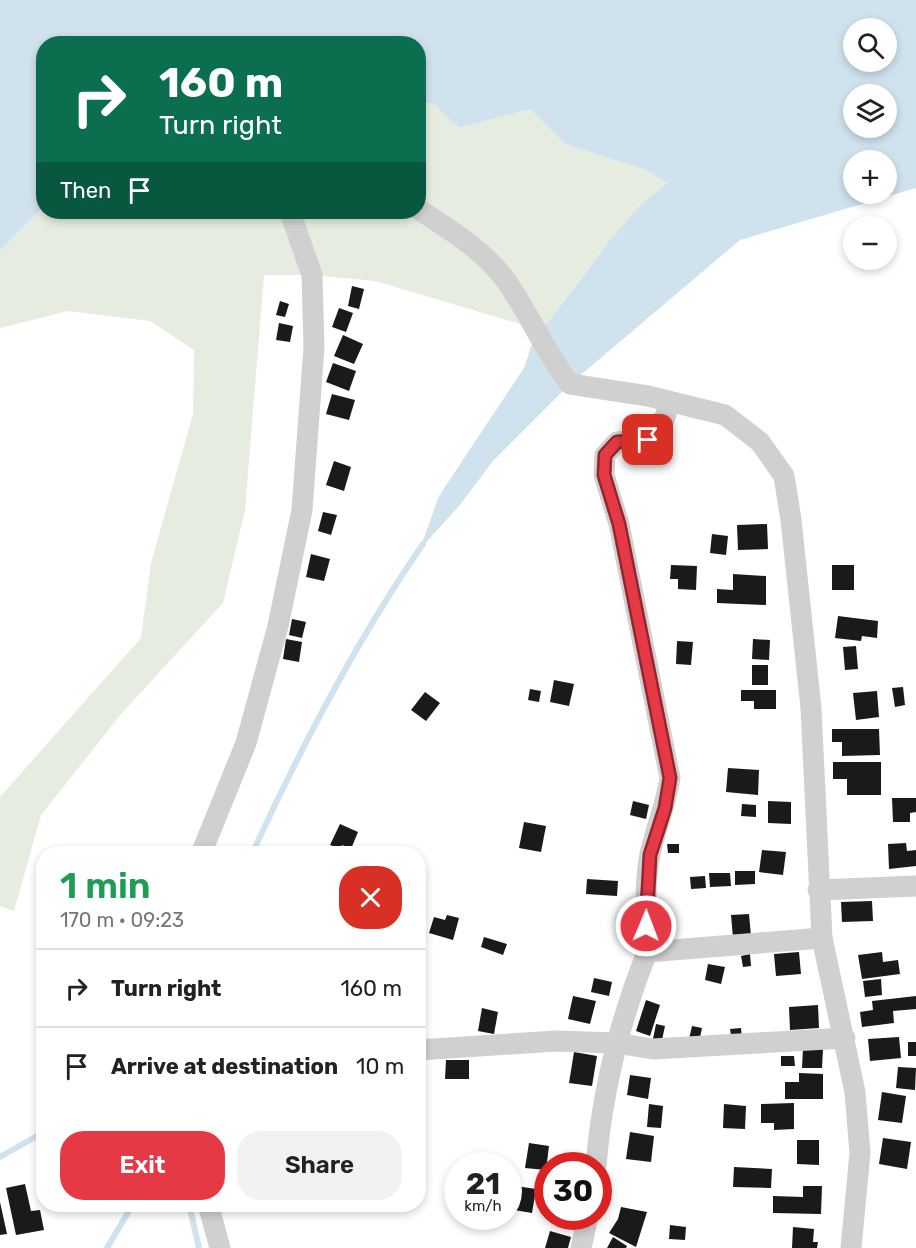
<!DOCTYPE html>
<html lang="en">
<head>
<meta charset="utf-8">
<style>
  body { margin:0; font-family:Rubik,sans-serif; background:#f2f2f2; color:#222; height:100vh; display:flex; flex-direction:column; font-size:22px; white-space:nowrap }
  * { box-sizing:border-box; margin:0 }
  p { font-size:20px; color:#767676 }
  .icon { flex:none; width:33px; height:33px; fill:none; stroke:currentColor; stroke-width:2; stroke-linecap:round; stroke-linejoin:round }
  .map { position:relative; flex:1; overflow:hidden }
  .details { position:absolute; left:36px; top:846px; width:390px; height:366px; display:flex; flex-direction:column; background:#fff; border-radius:24px; box-shadow:0 3px 9px #0003 }
  .details>* { flex:none }
  .top-card { position:absolute; left:36px; top:36px; width:390px; height:183px; border-radius:24px; box-shadow:0 3px 9px #0003; background:#0b6e4f; color:#fff; overflow:hidden }
  .fabs { position:absolute; left:843px; top:18px; display:grid; gap:12px }
  .fabs a { display:grid; place-items:center; width:54px; height:54px; border-radius:50%; background:#fff; box-shadow:0 3px 9px #0003; font-size:30px }
  .speed { position:absolute; left:444px; top:1152px; display:flex; gap:12px; font-size:30px; font-weight:700; text-align:center }
  .speed>* { display:grid; place-content:center; width:78px; height:78px; border-radius:50%; background:#fff; box-shadow:0 3px 9px #0003; line-height:1 }
  .speed small { font-size:15px; font-weight:400 }
  .speed .limit { border:9px solid #d22; background:#fff; color:#111 }
  .pin { position:absolute; display:grid; place-items:center; width:51px; height:51px; color:#fff; margin:-26px; border-radius:12px; box-shadow:0 3px 9px #0006 }
  .me { position:absolute; width:66px; margin:-33px; rotate:1deg; stroke-linejoin:round; filter:drop-shadow(0 0 4px #0008) }
  .turn { display:flex; align-items:center; gap:21px; height:126px; padding:0 24px; font-size:27px }
  .turn .icon { width:78px; height:78px; stroke-width:2.5 }
  .turn b { display:block; font-size:42px; line-height:51px }
  .then { display:flex; align-items:center; height:57px; padding:0 24px; background:#0003; gap:12px; font-size:22px }
  .round { display:grid; place-items:center; flex:none; width:63px; height:63px; border-radius:24px; background:#f2f2f2 }
  .headline { display:flex; align-items:center; justify-content:space-between; height:102px; padding:0 24px }
  h1 { font-size:36px; font-weight:600; line-height:45px; color:#1e9e55 }
  .primary-button { display:flex; gap:12px; margin-top:auto; padding:12px 24px }
  .primary-button a { flex:1; height:69px; border-radius:24px; background:#e63946; color:#fff; font-size:24px; font-weight:600; line-height:69px; text-align:center }
  .primary-button a+a { background:#f2f2f2; color:#222 }
  ul { padding:0; list-style:none }
  li { display:flex; align-items:center; gap:18px; height:78px; padding:0 24px; border-top:2px solid #e0e0e0 }
  li div { flex:1 }
  li b { display:block; font-size:22px }
  li em { font-style:normal }
  .map>svg:first-child { display:block }
  .green { fill:#e6ecdf }
  .water { fill:#cfe2ee; fill-rule:evenodd }
  .lines { fill:none; stroke-linecap:round; stroke-linejoin:round }
  .stream { stroke:#cfe2ee; stroke-width:6 }
  .building { fill:#1a1a1a }
  .minor { stroke:#d0d0d0; stroke-width:21 }
  .route-casing { stroke:#96252e; stroke-width:15 }
  .route { stroke:#e63946; stroke-width:10 }
</style>
</head>
<body>
<div class="map">
<svg width="916" height="1248" viewBox="0 0 916 1248">
  <rect width="100%" height="100%" fill="#fff"/>
  <path class="green" d="M433 102 459 128 530 109 565 144 646 170 667 183C620 223 584 273 548 322L537 329 375 281 312 275H264L245 510 223 603 121 714 41 815 14 911 0 906V797L141 638 151 563 193 414 194 350 150 321 68 311 0 328V251L43 207 44 212H418L419 103Z"/>
  <path class="water" d="M0 0H916V188L740 240 570 384 493 461 459 506 420 549 439 496 524 368 537 329 548 322 610 240 640 206 667 183 646 170 565 144 530 109 459 128 433 103H419L418 44H44L43 207 0 251ZM854 28H886V62H854ZM854 94H886V128H854ZM854 160H886V194H854Z"/>
  <g class="lines">
    <g class="stream">
      <path d="M252 854C301 747 356 641 423 544"/>
      <polyline points="0,1157 44,1132"/>
      <polyline points="189,1204 199,1248"/>
      <polyline points="107,1248 133,1204"/>
    </g>
  </g>
  <g class="building">
    <polygon points="352,286 364,289 359,309 348,306"/>
    <polygon points="280,301 289,304 285,317 276,315"/>
    <polygon points="339,308 353,313 346,332 332,327"/>
    <polygon points="279,323 293,326 290,342 276,340"/>
    <polygon points="343,335 363,344 354,364 334,356"/>
    <polygon points="333,363 356,371 349,391 326,382"/>
    <polygon points="332,394 355,400 349,420 326,414"/>
    <polygon points="334,461 351,467 344,491 326,485"/>
    <polygon points="323,512 337,515 331,535 318,531"/>
    <polygon points="767,524 768,549 738,550 737,525"/>
    <polygon points="712,534 728,536 726,555 710,553"/>
    <polygon points="311,554 330,559 324,581 306,577"/>
    <polygon points="671,565 697,566 696,590 678,589 678,579 670,579"/>
    <rect x="832" y="565" width="22" height="25"/>
    <polygon points="733,574 766,576 766,605 717,603 717,589 733,590"/>
    <polygon points="838,616 878,621 877,638 862,636 861,641 835,638"/>
    <polygon points="292,619 306,622 302,638 289,635"/>
    <polygon points="286,639 302,642 299,662 283,659"/>
    <polygon points="753,639 770,640 769,660 752,659"/>
    <polygon points="677,641 693,642 691,665 676,664"/>
    <polygon points="856,646 858,669 845,670 843,647"/>
    <rect x="752" y="665" width="16" height="20"/>
    <polygon points="554,680 574,684 569,706 550,702"/>
    <polygon points="903,687 905,705 895,707 892,688"/>
    <polygon points="530,689 541,691 539,702 528,700"/>
    <polygon points="741,690 776,690 776,709 754,709 754,701 741,701"/>
    <polygon points="877,691 879,717 856,720 853,693"/>
    <polygon points="425,692 440,703 426,721 411,710"/>
    <polygon points="832,729 879,729 880,755 842,756 842,742 832,742"/>
    <polygon points="833,762 881,762 881,795 847,795 847,779 833,779"/>
    <polygon points="728,768 759,770 758,795 726,792"/>
    <polygon points="892,798 916,798 916,812 910,813 910,822 893,822"/>
    <polygon points="633,801 649,805 646,819 630,815"/>
    <polygon points="768,801 791,802 791,824 768,823"/>
    <polygon points="742,804 756,805 756,817 741,816"/>
    <polygon points="524,822 546,826 541,852 519,848"/>
    <polygon points="340,824 358,832 351,849 342,845 341,849 330,845"/>
    <polygon points="906,843 907,851 916,850 916,866 889,869 888,844"/>
    <polygon points="667,844 679,844 679,853 668,853"/>
    <polygon points="762,850 786,852 783,875 759,872"/>
    <polygon points="735,871 755,871 755,884 735,885"/>
    <polygon points="709,873 730,873 731,886 710,887"/>
    <polygon points="705,876 706,888 691,889 690,877"/>
    <polygon points="587,879 618,881 617,896 586,894"/>
    <polygon points="872,901 873,921 842,922 841,902"/>
    <polygon points="749,914 751,936 733,938 731,915"/>
    <polygon points="447,915 459,918 453,940 429,933 434,917 445,920"/>
    <polygon points="484,937 507,944 503,955 481,947"/>
    <polygon points="799,952 801,974 776,976 774,954"/>
    <polygon points="882,952 883,962 898,960 900,974 862,979 858,955"/>
    <polygon points="750,954 751,966 743,967 741,956"/>
    <polygon points="708,964 725,967 721,984 705,980"/>
    <polygon points="594,978 612,982 609,996 591,992"/>
    <polygon points="881,979 882,995 865,997 863,981"/>
    <polygon points="573,996 596,1001 590,1024 568,1019"/>
    <polygon points="916,996 916,1009 893,1011 894,1023 862,1027 860,1012 873,1010 872,1001"/>
    <polygon points="646,1000 660,1005 650,1036 636,1031"/>
    <polygon points="818,1005 819,1028 790,1030 789,1007"/>
    <polygon points="482,1008 498,1012 494,1034 478,1031"/>
    <polygon points="656,1024 665,1026 662,1040 653,1039"/>
    <polygon points="692,1026 702,1028 699,1042 689,1039"/>
    <polygon points="741,1028 742,1039 732,1041 730,1029"/>
    <polygon points="899,1037 901,1058 870,1061 868,1039"/>
    <rect x="908" y="1042" width="8" height="14"/>
    <polygon points="803,1048 823,1049 822,1068 802,1068"/>
    <polygon points="574,1052 597,1056 592,1086 569,1083"/>
    <polygon points="781,1056 794,1056 795,1066 781,1066"/>
    <polygon points="446,1060 469,1060 469,1079 445,1079"/>
    <polygon points="898,1067 916,1068 915,1090 896,1088"/>
    <polygon points="799,1073 823,1074 823,1099 785,1099 785,1082 799,1082"/>
    <polygon points="630,1075 651,1078 648,1099 627,1095"/>
    <polygon points="882,1092 906,1096 902,1123 878,1120"/>
    <polygon points="794,1103 794,1129 774,1130 774,1123 761,1123 761,1104"/>
    <polygon points="649,1104 663,1106 661,1128 647,1127"/>
    <polygon points="724,1104 746,1106 745,1129 723,1128"/>
    <polygon points="630,1132 654,1136 651,1162 626,1159"/>
    <polygon points="883,1138 911,1142 907,1169 879,1164"/>
    <polygon points="797,1140 819,1140 819,1165 797,1164"/>
    <polygon points="529,1143 549,1146 546,1170 525,1168"/>
    <polygon points="734,1167 772,1169 771,1188 733,1187"/>
    <polygon points="25,1184 31,1211 40,1210 44,1230 16,1235 6,1188"/>
    <polygon points="509,1185 536,1189 532,1213 508,1209"/>
    <polygon points="803,1186 822,1186 821,1214 773,1213 773,1196 803,1197"/>
    <polygon points="0,1202 7,1234 0,1235"/>
    <polygon points="621,1207 647,1212 636,1247 609,1233 618,1219"/>
    <polygon points="670,1225 686,1227 685,1240 669,1239"/>
    <polygon points="793,1227 814,1229 813,1242 818,1242 817,1248 792,1248"/>
    <polygon points="550,1231 571,1237 568,1248 545,1248"/>
    <polygon points="613,1237 627,1246 626,1248 607,1248"/>
  </g>
  <g class="lines">
    <g class="minor">
      <path d="M418 209C449 229 485 251 507 282 530 315 545 352 570 384L648 396 725 415 760 442 784 476 791 520 811 708 822 938 855 1092 860 1153 851 1248"/>
      <polyline points="201,854 246,743 278,626 302,510 314,347 312,275 290,212"/>
      <polyline points="818,890 916,886"/>
      <path d="M647 952C646 920 644 886 650 854 656 828 666 804 670 778L619 524 604 475 605 455 617 442C656 439 658 440 670 402"/>
      <polyline points="418,1050 556,1041 616,1043 653,1049 845,1038"/>
      <path d="M596 1166C602 1092 620 1020 647 952L822 938"/>
      <polyline points="208,1204 220,1248"/>
      <polyline points="581,1248 588,1216"/>
    </g>
  </g>
  <g class="lines">
    <defs>
      <polyline id="route" points="646,926 650,855 665,808 670,778 619,524 604,475 605,455 617,442 648,440"/>
    </defs>
    <use href="#route" class="route-casing"/>
    <use href="#route" class="route"/>
  </g>
</svg>
<div class="fabs">
<a><svg class="icon" aria-label="search" viewBox="0 0 24 24"><circle cx="10" cy="10" r="6"/><path d="M15 15l6 6"/></svg></a>
<a><svg class="icon" aria-label="layers" viewBox="0 0 24 24"><path d="M12 4l9 5-9 5-9-5zM3 14l9 5 9-5"/></svg></a>
<a>+</a>
<a>−</a>
</div>
<div class="speed"><div>21<small>km/h</small></div><div class="limit">30</div></div>
<div class="pin" style="left:648px;top:440px;background:#d93025"><svg class="icon" aria-label="arrive" viewBox="0 0 24 24"><path d="M6 21V4h12l-3 4 3 4H6"/></svg></div>
<svg class="me" style="left:646px;top:926px" viewBox="-20 -20 40 40"><circle r="17" fill="#e63946" stroke="#fff" stroke-width="3"/><path d="M0-11L8 9 0 5-8 9z" fill="#fff"/></svg>
<div class="top-card">
<div class="turn"><svg class="icon" aria-label="right" viewBox="0 0 24 24"><path d="M7 20v-9h11M14 6l5 5-5 5"/></svg><div><b>160 m</b>Turn right</div></div>
<div class="then">Then<svg class="icon" aria-label="arrive" viewBox="0 0 24 24"><path d="M6 21V4h12l-3 4 3 4H6"/></svg></div>
</div>
<section class="details">
<div class="headline"><div><h1>1 min</h1><p>170 m · 09:23</p></div><a class="round" style="background:#d93025;color:#fff"><svg class="icon" aria-label="close" viewBox="0 0 24 24"><path d="M6 6l12 12M18 6L6 18"/></svg></a></div>
<ul>
<li><svg class="icon" aria-label="right" viewBox="0 0 24 24"><path d="M7 20v-9h11M14 6l5 5-5 5"/></svg><div><b>Turn right</b></div><em>160 m</em></li>
<li><svg class="icon" aria-label="arrive" viewBox="0 0 24 24"><path d="M6 21V4h12l-3 4 3 4H6"/></svg><div><b>Arrive at destination</b></div><em>10 m</em></li>
</ul>
<div class="primary-button"><a>Exit</a><a>Share</a></div>
</section>
</div>
</body>
</html>
